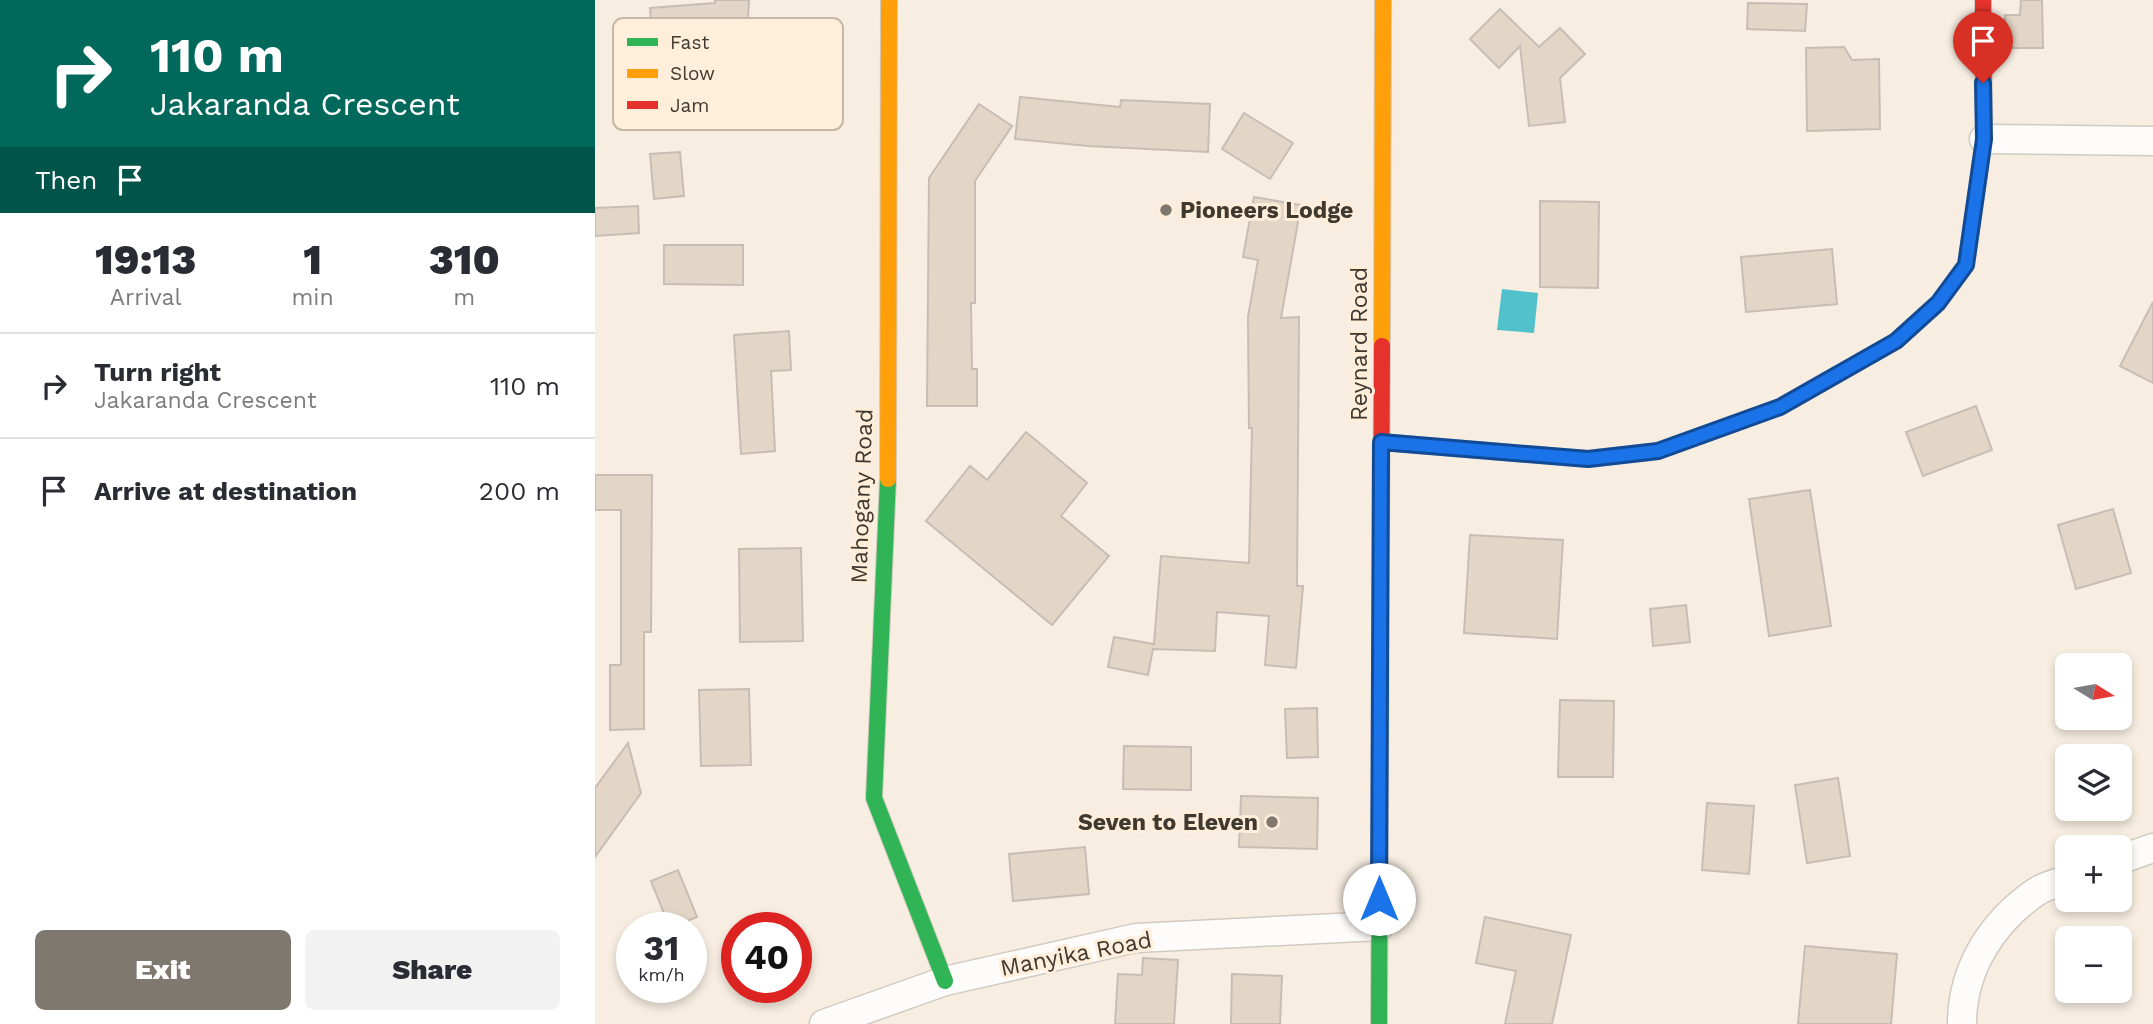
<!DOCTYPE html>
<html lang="en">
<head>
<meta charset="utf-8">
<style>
  body { margin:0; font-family:"Work Sans",sans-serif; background:#f2f2f3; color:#2b2b33; height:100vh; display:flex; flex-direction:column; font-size:26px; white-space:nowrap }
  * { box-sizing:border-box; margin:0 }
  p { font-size:23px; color:#7c7c81 }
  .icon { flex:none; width:38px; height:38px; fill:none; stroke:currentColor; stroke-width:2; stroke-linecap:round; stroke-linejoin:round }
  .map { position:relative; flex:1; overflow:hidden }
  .sheet { display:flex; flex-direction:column; background:#fff; width:595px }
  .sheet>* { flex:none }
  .guide { background:#00695c; color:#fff; overflow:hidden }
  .needle { width:46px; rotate:101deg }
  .fabs { position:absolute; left:1460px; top:653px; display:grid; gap:14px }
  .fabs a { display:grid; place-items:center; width:77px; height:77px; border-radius:10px; background:#fff; box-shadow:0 4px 10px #0003; font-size:35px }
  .speed { position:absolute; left:21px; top:912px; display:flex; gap:14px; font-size:35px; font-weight:700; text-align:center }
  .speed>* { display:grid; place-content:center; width:91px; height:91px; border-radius:50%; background:#fff; box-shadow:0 4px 10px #0003; line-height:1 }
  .speed small { font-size:18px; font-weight:400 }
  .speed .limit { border:10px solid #d22; background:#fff; color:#111 }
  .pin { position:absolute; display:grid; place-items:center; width:60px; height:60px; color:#fff; margin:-72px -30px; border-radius:50% 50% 50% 0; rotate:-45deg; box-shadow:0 0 7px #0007 }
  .pin .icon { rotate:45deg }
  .me { position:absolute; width:77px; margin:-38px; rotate:0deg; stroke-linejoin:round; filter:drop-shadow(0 0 5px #0008) }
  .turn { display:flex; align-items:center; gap:24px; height:147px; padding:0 35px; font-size:32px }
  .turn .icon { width:91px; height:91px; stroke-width:2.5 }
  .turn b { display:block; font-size:49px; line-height:60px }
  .then { display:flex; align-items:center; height:66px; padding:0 35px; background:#0003; gap:14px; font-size:26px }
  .eta { display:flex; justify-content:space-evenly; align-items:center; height:119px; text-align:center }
  .eta b { font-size:42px; font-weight:800; line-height:49px }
  .button { display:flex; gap:14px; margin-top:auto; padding:14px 35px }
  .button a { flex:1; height:80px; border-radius:10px; background:#7f786e; color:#fff; font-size:28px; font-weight:800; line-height:80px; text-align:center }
  .button a+a { background:#f2f2f3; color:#2b2b33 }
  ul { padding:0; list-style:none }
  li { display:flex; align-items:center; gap:21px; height:105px; padding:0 35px; border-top:2px solid #e1e1e2 }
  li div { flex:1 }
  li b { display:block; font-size:26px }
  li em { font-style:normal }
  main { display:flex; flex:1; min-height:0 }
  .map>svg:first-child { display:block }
  .water { fill:#51c1cb }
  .building { fill:#e4d6c6; stroke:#c6beb5; stroke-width:2 }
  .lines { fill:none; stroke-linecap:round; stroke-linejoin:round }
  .street-casing { stroke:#d1cac1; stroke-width:31 }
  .fast-casing { stroke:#d1cac1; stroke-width:18 }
  .slow-casing { stroke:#d1cac1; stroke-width:18 }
  .jam-casing { stroke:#d1cac1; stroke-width:18 }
  .street { stroke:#fefcfa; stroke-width:28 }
  .fast { stroke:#30b455; stroke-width:16 }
  .slow { stroke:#ff9f0a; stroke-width:16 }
  .jam { stroke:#e5322d; stroke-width:16 }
  .route-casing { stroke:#114b97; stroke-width:18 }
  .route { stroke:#1a73e8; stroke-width:12 }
  .poi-dot { fill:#7f786e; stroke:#ffeed9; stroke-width:2.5 }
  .labels { text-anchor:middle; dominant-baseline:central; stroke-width:6; stroke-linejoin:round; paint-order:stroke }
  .poi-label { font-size:23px; font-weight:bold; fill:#3f3930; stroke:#ffeed9; text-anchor:start }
  .street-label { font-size:23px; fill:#3f3930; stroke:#ffeed9 }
  .key { fill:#ffeed9; stroke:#c5b8a6; stroke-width:2 }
  .key-label { font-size:19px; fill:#3f3930 }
</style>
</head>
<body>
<main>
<section class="sheet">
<div class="guide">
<div class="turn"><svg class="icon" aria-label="right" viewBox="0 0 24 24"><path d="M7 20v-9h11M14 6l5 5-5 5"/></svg><div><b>110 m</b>Jakaranda Crescent</div></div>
<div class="then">Then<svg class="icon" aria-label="arrive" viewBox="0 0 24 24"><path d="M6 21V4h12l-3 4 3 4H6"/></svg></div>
</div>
<div class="eta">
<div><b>19:13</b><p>Arrival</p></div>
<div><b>1</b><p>min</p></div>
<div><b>310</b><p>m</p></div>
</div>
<ul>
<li><svg class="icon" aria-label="right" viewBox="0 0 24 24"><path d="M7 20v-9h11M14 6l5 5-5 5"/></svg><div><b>Turn right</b><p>Jakaranda Crescent</p></div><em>110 m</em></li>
<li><svg class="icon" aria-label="arrive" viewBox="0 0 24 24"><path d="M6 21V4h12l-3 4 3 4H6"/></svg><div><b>Arrive at destination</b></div><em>200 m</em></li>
</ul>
<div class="button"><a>Exit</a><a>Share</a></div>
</section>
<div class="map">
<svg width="1558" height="1024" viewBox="0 0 1558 1024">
  <rect width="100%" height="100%" fill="#f7ede1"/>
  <polygon class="water" points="907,289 943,293 939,333 902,330"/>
  <g class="building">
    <polygon points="120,0 154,0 150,70 99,67 101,102 49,106 46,77 60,76 55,8 120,3"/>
    <polygon points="1426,0 1447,0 1448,48 1410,48 1410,15 1425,15"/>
    <polygon points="1153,3 1212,4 1210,31 1152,29"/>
    <polygon points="905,9 944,47 965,28 990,54 965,78 970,122 934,126 925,46 904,68 875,39"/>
    <polygon points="1249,47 1257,60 1284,59 1285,129 1212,131 1211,48"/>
    <polygon points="425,97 525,107 526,100 615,104 613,152 493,146 420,139"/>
    <polygon points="384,104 417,126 380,181 380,303 376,303 377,369 382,369 382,406 332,406 334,178"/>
    <polygon points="649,113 698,143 675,179 627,149"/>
    <polygon points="85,152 89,196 59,199 55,154"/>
    <polygon points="659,197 706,205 686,318 704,317 702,586 708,586 701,668 670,665 674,616 622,612 620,651 558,649 553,675 513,667 519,637 559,644 566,556 654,563 657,428 654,428 653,317 663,260 648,257"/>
    <polygon points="945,201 1004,202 1003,288 945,287"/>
    <polygon points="43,206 44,233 0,236 0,208"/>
    <polygon points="69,245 148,245 148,285 69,284"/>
    <polygon points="1237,249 1242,304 1151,312 1146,257"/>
    <polygon points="1558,302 1558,383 1525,366"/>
    <polygon points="194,331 196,370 176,371 180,451 146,454 139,335"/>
    <polygon points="1381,406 1397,450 1328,476 1311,432"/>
    <polygon points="431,432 492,483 466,516 514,556 457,625 331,521 375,466 392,480"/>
    <polygon points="0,475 57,475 56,632 49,632 49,729 15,730 15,665 26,665 26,510 0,510"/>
    <polygon points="1215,490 1236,626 1174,636 1154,499"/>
    <polygon points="1518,509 1536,573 1481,589 1463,525"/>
    <polygon points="875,535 968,540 962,639 869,633"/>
    <polygon points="206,548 208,641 145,642 144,549"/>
    <polygon points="1091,605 1095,642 1058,646 1055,609"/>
    <polygon points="154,689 156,765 106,766 104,690"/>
    <polygon points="965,700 1019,701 1018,777 963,777"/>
    <polygon points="722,708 723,757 692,758 690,709"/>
    <polygon points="33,743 46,793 0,857 0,788"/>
    <polygon points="529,746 596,747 596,790 528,789"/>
    <polygon points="1243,778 1255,856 1212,863 1200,785"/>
    <polygon points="646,796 723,798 722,849 644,847"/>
    <polygon points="1112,803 1159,806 1154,874 1107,870"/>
    <polygon points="490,847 494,894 418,901 414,854"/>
    <polygon points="83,870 102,917 75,928 56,881"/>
    <polygon points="890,917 976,935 957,1024 910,1024 921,971 881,963"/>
    <polygon points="1210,946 1302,954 1296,1024 1203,1024"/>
    <polygon points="548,958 583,960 579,1024 520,1024 523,974 547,975"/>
    <polygon points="637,974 687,976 685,1024 636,1024"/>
  </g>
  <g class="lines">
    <defs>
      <g id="street">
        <polyline points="1389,139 1558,141"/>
        <polyline points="1524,860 1558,848"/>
        <polyline points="229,1024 350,981 541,938 784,926"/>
        <path d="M1367 1024C1367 969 1397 922 1441 892 1450 886 1462 883 1472 880"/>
      </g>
      <g id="fast">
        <polyline points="293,479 279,798 350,981"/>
        <polyline points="784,1024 786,558"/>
      </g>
      <g id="slow">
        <polyline points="787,346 788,0"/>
        <polyline points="786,442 993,459 1063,451 1185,407 1198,400"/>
        <polyline points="293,479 294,0"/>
      </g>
      <g id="jam">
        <polyline points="1198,400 1301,341 1343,303 1371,265 1389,139 1388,0"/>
        <polyline points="786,558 787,346"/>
      </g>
    </defs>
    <use href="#street" class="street-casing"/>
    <use href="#fast" class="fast-casing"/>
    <use href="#slow" class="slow-casing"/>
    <use href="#jam" class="jam-casing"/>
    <use href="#street" class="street"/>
    <use href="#fast" class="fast"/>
    <use href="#slow" class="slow"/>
    <use href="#jam" class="jam"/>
  </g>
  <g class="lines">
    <defs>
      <polyline id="route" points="784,899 786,442 993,459 1063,451 1185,407 1301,341 1343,303 1371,265 1389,139 1388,83"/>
    </defs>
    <use href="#route" class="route-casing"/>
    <use href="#route" class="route"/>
  </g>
  <g class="poi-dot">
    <circle cx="571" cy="210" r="7"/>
    <circle cx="677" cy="822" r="7"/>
  </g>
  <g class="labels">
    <g class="poi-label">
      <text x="585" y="210">Pioneers Lodge</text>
      <text x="663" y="822" text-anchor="end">Seven to Eleven</text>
    </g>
    <g class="street-label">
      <text transform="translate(764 344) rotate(-90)">Reynard Road</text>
      <text transform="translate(267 496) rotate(-88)">Mahogany Road</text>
      <text transform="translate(481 954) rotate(-11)">Manyika Road</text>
    </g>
  </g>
  <rect x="18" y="18" width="230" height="112" rx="10" class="key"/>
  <rect x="32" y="38" width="31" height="8" fill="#30b455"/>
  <rect x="32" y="69" width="31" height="9" fill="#ff9f0a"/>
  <rect x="32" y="101" width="31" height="8" fill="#e5322d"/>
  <g class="key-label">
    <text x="75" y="49">Fast</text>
    <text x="75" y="80">Slow</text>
    <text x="75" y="112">Jam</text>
  </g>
</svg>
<div class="fabs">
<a><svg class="needle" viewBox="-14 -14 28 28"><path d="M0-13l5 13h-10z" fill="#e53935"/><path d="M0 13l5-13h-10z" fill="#7c7c81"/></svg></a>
<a><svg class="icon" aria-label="layers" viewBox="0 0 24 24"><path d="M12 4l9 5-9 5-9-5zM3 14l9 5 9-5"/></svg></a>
<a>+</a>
<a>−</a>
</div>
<div class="speed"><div>31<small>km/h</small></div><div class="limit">40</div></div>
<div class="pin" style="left:1388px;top:83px;background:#d93025"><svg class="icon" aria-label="arrive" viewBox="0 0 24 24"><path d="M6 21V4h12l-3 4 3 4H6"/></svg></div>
<svg class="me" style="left:784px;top:899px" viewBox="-20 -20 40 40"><circle r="19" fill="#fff"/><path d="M0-13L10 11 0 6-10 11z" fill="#1a73e8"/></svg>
</div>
</main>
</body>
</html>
